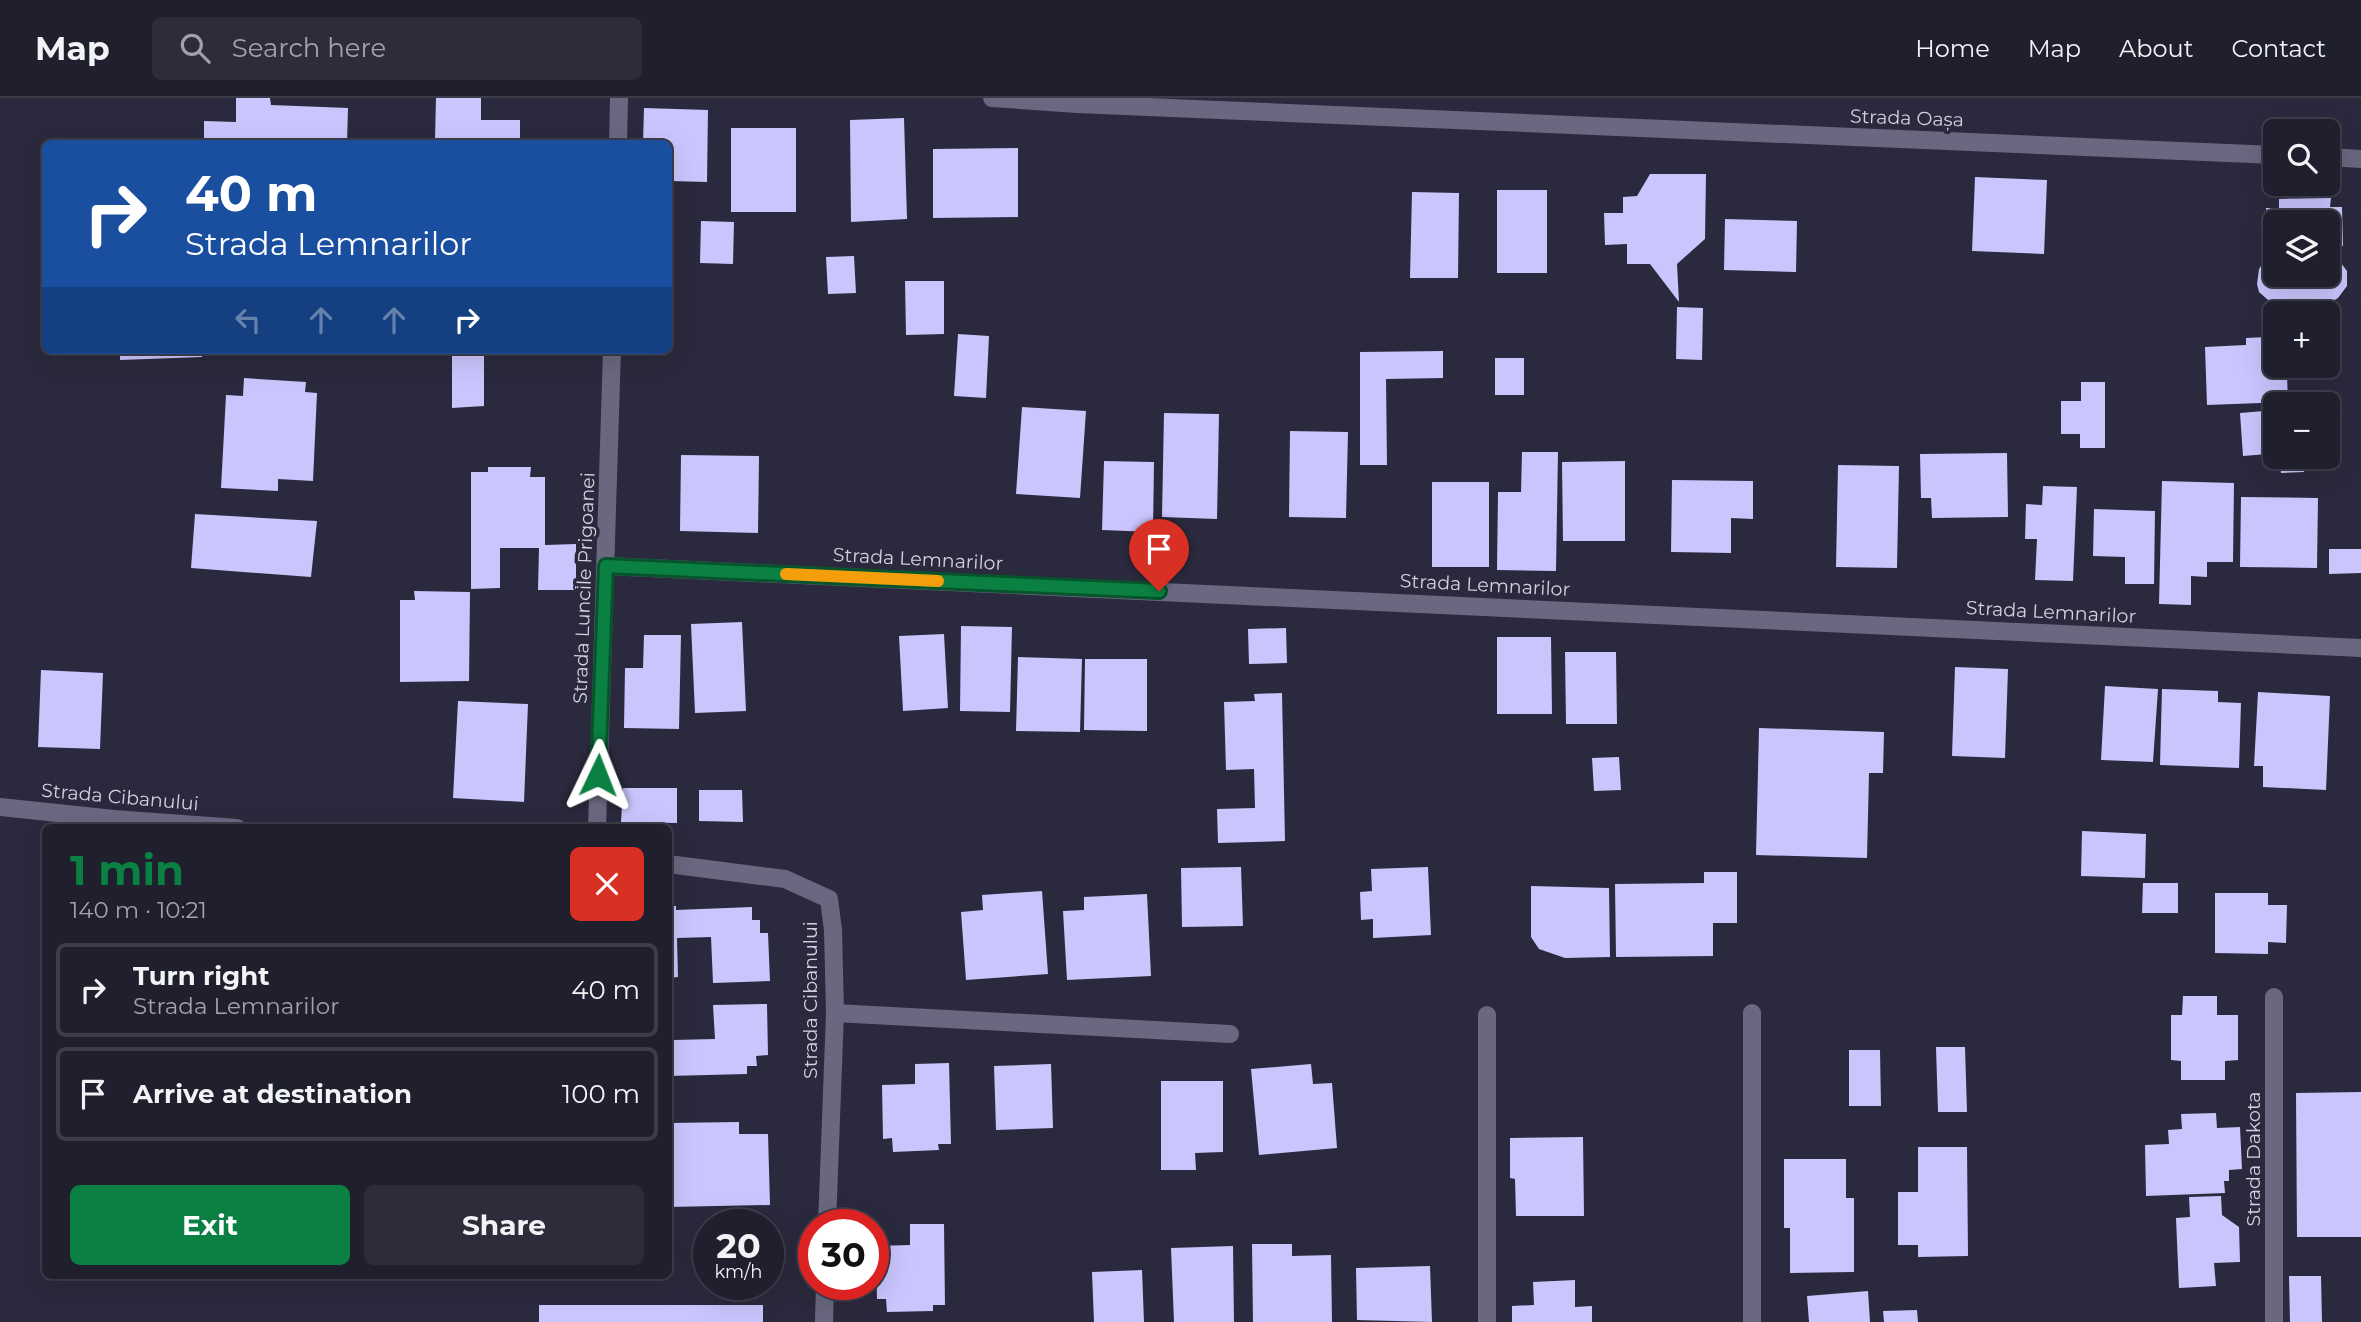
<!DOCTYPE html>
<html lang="en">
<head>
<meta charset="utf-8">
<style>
  body { margin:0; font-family:Montserrat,sans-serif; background:#2d2c3a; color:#f1f3f6; height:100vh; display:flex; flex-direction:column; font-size:26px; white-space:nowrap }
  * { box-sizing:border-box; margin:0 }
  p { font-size:23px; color:#a2a2aa }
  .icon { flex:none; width:38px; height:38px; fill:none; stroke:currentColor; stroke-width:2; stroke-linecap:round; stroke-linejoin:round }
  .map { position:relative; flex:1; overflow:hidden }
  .drawer { position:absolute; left:42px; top:726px; width:630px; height:455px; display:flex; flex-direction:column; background:#201f2e; border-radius:10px; box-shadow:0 7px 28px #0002,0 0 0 2px #3d3d4a }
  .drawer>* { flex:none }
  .guide { position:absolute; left:42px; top:42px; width:630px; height:214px; border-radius:10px; box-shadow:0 7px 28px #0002,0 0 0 2px #3d3d4a; background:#1a4fa0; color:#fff; overflow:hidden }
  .tools { position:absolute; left:2263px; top:21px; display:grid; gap:14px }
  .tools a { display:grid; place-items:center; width:77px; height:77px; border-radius:10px; background:#201f2e; box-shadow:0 7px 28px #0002,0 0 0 2px #3d3d4a; font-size:35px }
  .speed { position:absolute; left:693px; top:1111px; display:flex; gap:14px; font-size:35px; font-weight:700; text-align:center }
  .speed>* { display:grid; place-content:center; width:91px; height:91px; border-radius:50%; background:#201f2e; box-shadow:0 7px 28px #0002,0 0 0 2px #3d3d4a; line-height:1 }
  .speed small { font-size:18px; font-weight:400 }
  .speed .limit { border:10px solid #d22; background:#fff; color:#111 }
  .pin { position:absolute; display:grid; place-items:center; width:60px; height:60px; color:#fff; margin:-72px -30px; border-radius:50% 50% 50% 0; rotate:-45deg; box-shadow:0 0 7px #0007 }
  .pin .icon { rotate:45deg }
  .me { position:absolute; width:77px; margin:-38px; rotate:2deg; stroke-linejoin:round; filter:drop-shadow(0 0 5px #0008) }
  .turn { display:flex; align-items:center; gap:24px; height:147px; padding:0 28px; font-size:32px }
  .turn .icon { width:91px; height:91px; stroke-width:2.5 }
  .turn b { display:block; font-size:49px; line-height:60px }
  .lanes { display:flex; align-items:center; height:66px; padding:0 28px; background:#0003; justify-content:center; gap:35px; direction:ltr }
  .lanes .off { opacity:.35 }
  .round { display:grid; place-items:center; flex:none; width:74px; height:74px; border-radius:10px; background:#2d2c3a }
  .summary { display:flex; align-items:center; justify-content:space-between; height:119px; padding:0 28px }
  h1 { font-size:42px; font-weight:700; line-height:52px; color:#0b8043 }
  .button { display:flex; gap:14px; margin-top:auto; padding:14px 28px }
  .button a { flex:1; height:80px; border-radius:10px; background:#0b8043; color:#fff; font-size:28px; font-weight:700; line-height:80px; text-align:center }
  .button a+a { background:#2d2c3a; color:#f1f3f6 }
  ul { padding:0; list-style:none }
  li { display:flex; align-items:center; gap:21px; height:94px; margin:0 14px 10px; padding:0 14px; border:4px solid #3d3d4a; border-radius:10px }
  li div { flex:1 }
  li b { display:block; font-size:26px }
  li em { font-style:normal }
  header { display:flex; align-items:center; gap:42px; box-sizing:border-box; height:98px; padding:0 35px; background:#201f2e; border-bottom:2px solid #3d3d4a }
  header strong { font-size:33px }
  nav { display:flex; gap:38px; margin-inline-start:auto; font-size:24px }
  .search { width:490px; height:63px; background:#2d2c3a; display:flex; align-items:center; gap:18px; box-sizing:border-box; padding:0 24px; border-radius:10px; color:#a2a2aa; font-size:26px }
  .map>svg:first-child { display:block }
  .building { fill:#cac5fd }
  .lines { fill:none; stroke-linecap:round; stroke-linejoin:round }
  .minor { stroke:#6a6880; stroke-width:18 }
  .route-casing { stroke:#07532c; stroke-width:18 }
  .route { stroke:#0b8043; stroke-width:12 }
  .slow { stroke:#f59e0b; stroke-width:12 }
  .labels { text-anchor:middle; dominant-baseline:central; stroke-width:7; stroke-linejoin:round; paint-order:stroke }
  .street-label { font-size:19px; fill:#d2d1df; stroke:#2b293d }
</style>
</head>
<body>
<header>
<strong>Map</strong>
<div class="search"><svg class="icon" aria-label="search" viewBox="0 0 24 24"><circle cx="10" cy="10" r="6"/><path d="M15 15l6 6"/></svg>Search here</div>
<nav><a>Home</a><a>Map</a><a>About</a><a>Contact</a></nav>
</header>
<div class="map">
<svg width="2361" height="1224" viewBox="0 0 2361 1224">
  <rect width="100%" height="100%" fill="#2b293d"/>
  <g class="building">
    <polygon points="236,0 270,0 271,7 348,10 347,46 204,46 204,23 236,24"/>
    <polygon points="436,0 481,0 481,22 520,22 520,46 435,42"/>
    <polygon points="644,10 708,12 707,84 670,83 671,55 668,55 668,46 643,46"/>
    <polygon points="904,20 907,121 851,124 850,22"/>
    <rect x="731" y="30" width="65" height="84"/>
    <polygon points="1018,50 1018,119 933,120 933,51"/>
    <polygon points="1650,76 1706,76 1705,141 1677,166 1679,204 1650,166 1627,166 1627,146 1605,147 1604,115 1623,115 1623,99 1637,98"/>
    <polygon points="1975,79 2047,82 2044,156 1972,153"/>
    <rect x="1497" y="92" width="50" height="83"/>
    <polygon points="1412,94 1459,95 1458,180 1410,180"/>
    <polygon points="2331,100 2330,109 2342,109 2343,148 2332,148 2332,159 2338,161 2347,173 2347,188 2338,200 2326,207 2324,215 2277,215 2276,209 2259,194 2257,186 2259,171 2263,165 2275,160 2275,177 2328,177 2328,124 2275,124 2275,149 2267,149 2266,110 2279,110 2279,101"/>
    <polygon points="1725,121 1797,123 1796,174 1724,172"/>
    <polygon points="701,123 734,124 733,166 700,165"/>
    <polygon points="854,158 856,195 828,196 826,159"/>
    <polygon points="905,183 944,183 944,236 906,237"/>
    <polygon points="1677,209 1703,210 1702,262 1676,261"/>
    <polygon points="958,236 989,238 986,300 954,298"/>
    <polygon points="2267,239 2269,278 2287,277 2288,304 2207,307 2205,249 2246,247 2246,240"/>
    <polygon points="120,252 202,252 202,259 120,262"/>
    <polygon points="452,252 484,252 484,308 452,310"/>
    <polygon points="1443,253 1443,280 1386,281 1387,367 1360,367 1360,254"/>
    <rect x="1495" y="260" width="29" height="37"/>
    <polygon points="244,280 306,284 305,294 317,295 313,383 278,381 278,393 221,390 226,297 243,298"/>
    <polygon points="2081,284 2105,284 2105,350 2080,350 2080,336 2061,336 2061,303 2081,303"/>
    <polygon points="1022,309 1086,313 1080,400 1016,396"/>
    <polygon points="2275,312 2275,359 2302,359 2304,374 2281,375 2280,366 2269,367 2268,356 2243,358 2240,315"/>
    <polygon points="1164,315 1219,316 1217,421 1162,419"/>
    <polygon points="1290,333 1348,334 1346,420 1289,419"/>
    <polygon points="1522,354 1558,354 1556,473 1497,472 1498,394 1521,394"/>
    <polygon points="2007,355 2008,419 1932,420 1931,400 1921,400 1920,356"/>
    <polygon points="681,357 759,358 758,435 680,433"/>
    <polygon points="1104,363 1154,364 1153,434 1102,432"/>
    <polygon points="1625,363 1625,443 1563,443 1562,364"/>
    <polygon points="1838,367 1899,368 1897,470 1836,469"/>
    <polygon points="488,369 531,369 530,379 545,379 545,447 576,446 576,492 538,492 539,450 500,450 500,490 471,491 471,374 488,374"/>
    <polygon points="1672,382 1753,383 1753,421 1731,420 1731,455 1671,454"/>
    <polygon points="2162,383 2234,385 2233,464 2207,464 2207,479 2191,478 2191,507 2159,506"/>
    <rect x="1432" y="384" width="57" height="85"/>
    <polygon points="2043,388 2077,389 2073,483 2035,482 2037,441 2025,441 2026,406 2042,407"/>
    <polygon points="2241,399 2318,400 2317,470 2240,469"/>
    <polygon points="2094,411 2155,413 2154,486 2125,486 2125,459 2093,458"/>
    <polygon points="195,416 317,423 311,479 191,470"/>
    <polygon points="2329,451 2361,451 2361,475 2329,476"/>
    <polygon points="414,493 470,494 469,583 400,584 400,502 415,502"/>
    <polygon points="742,524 746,613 695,615 691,526"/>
    <polygon points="961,528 1012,529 1010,614 960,613"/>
    <polygon points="1286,530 1287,565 1249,566 1248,531"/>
    <polygon points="944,536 948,610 903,613 899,538"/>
    <polygon points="644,537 681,537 679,631 624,630 625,570 643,570"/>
    <polygon points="1497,539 1551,539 1552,616 1497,616"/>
    <polygon points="1565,554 1616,554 1617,626 1566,626"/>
    <polygon points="1018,559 1082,561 1080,634 1016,633"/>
    <polygon points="1085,561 1147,561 1147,633 1084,632"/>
    <polygon points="1955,569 2008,571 2005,660 1952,658"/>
    <polygon points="41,572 103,575 100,651 38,649"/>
    <polygon points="2105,588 2158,591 2153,664 2101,662"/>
    <polygon points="2162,591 2218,593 2218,604 2241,605 2239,670 2160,667"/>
    <polygon points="2258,594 2330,598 2326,692 2263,689 2263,668 2254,668"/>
    <polygon points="1282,595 1285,743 1218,745 1217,711 1255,710 1254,671 1226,672 1224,604 1255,603 1254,596"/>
    <polygon points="458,603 528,606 524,704 453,700"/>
    <polygon points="1759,630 1884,634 1883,675 1869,675 1867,760 1756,757"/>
    <polygon points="1619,659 1621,692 1594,693 1592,660"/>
    <polygon points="623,690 677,690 677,725 621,724"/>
    <polygon points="699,692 742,692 743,724 699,723"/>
    <polygon points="2082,733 2146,736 2145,780 2081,778"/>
    <polygon points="1241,769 1243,828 1182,829 1181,770"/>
    <polygon points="1428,769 1431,837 1373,840 1373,821 1361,822 1360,794 1372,793 1371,771"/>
    <polygon points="1704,774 1737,774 1737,825 1713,825 1713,858 1616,859 1615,786 1704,785"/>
    <polygon points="2143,785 2178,785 2178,815 2142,815"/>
    <polygon points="1531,788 1609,790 1610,859 1565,860 1539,851 1531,839"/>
    <polygon points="1042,793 1048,876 966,882 961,814 983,812 982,797"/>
    <polygon points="2215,795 2268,795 2268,807 2287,807 2286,845 2268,844 2268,856 2215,855"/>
    <polygon points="1147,796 1151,878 1067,882 1063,813 1084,812 1084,799"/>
    <polygon points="668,808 676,808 676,812 752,809 752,822 760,822 760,835 768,835 770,883 713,885 711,839 677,840 678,879 668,880"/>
    <polygon points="2183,898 2217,898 2217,917 2238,917 2238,962 2225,963 2225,982 2181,982 2181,963 2171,962 2171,917 2182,917"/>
    <polygon points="668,905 673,905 673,942 715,941 713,907 767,906 768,957 756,958 757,968 747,968 747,976 668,978"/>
    <polygon points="1936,949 1965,949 1967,1014 1938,1014"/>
    <polygon points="1849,952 1880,952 1881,1008 1849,1008"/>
    <polygon points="949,965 951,1046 938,1046 939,1052 893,1054 892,1040 883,1041 882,987 915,986 915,966"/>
    <polygon points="1051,966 1053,1030 996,1032 994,968"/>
    <polygon points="1311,966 1313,986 1332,985 1337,1050 1259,1057 1251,971"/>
    <polygon points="1161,983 1223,983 1223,1054 1195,1055 1196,1072 1161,1072"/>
    <polygon points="2361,994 2361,1139 2297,1139 2296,995"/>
    <polygon points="2216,1015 2217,1030 2240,1029 2242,1071 2229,1072 2229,1083 2224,1083 2225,1095 2146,1098 2145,1047 2169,1046 2168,1032 2182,1031 2181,1016"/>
    <polygon points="739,1024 739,1036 768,1036 770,1107 668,1109 668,1025"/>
    <polygon points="1583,1039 1584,1118 1516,1118 1515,1081 1510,1080 1510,1040"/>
    <polygon points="1918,1049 1967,1049 1968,1158 1918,1159 1918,1147 1898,1147 1898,1094 1918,1094"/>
    <polygon points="1784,1061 1846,1061 1846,1100 1854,1100 1854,1174 1790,1175 1790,1130 1784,1130"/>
    <polygon points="2221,1098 2222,1117 2239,1129 2240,1164 2214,1165 2216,1188 2179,1190 2176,1120 2190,1119 2189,1099"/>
    <polygon points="910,1126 944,1126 945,1207 933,1207 933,1213 887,1214 886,1201 877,1201 876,1148 910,1147"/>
    <polygon points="1252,1146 1292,1146 1292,1158 1331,1157 1332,1224 1253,1224"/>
    <polygon points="1233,1148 1234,1224 1174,1224 1171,1150"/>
    <polygon points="1430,1168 1432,1224 1357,1222 1356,1170"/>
    <polygon points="1142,1172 1144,1224 1094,1224 1092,1174"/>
    <polygon points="2289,1178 2321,1178 2322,1224 2290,1224"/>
    <polygon points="1575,1182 1575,1209 1592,1208 1592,1224 1512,1224 1512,1208 1534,1207 1533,1184"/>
    <polygon points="1868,1193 1870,1224 1809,1224 1807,1198"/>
    <rect x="539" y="1207" width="224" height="17"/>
    <polygon points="1917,1212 1918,1224 1884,1224 1883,1213"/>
  </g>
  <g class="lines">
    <g class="minor">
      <polyline points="992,0 1077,6 2275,57"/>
      <polyline points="618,46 619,0"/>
      <polyline points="2328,59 2361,61"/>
      <polyline points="606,468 2361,550"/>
      <polyline points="0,709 114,721 237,730"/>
      <polyline points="597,730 612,252"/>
      <polyline points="668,766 785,781 829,801 833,832 835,915 827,1127"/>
      <polyline points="2274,899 2274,1224"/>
      <polyline points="835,915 1230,936"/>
      <polyline points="1752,915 1752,1224"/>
      <polyline points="824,1224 825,1186"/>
      <polyline points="1487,1224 1487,917"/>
    </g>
  </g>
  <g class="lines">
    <defs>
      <polyline id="route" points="598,677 606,468 1159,493"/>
    </defs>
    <use href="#route" class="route-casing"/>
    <use href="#route" class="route"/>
    <polyline class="slow" points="786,476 938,483"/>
  </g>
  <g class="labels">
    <g class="street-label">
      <text transform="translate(1907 20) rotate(2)">Strada Oașa</text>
      <text transform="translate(918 461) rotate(3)">Strada Lemnarilor</text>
      <text transform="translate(1485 487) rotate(3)">Strada Lemnarilor</text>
      <text transform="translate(584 490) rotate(-88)">Strada Luncile Prigoanei</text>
      <text transform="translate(2051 514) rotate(3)">Strada Lemnarilor</text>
      <text transform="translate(120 699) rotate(5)">Strada Cibanului</text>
      <text transform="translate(810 902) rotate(-90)">Strada Cibanului</text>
      <text transform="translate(2253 1061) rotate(-90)">Strada Dakota</text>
    </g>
  </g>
</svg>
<div class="tools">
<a><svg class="icon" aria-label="search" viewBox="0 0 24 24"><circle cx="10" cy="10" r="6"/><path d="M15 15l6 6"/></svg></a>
<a><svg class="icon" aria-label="layers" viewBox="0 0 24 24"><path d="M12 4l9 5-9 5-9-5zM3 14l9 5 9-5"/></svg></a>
<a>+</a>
<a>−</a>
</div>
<div class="speed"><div>20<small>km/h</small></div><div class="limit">30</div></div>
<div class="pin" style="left:1159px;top:493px;background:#d93025"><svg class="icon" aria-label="arrive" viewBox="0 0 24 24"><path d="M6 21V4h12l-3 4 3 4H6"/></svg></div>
<svg class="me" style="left:598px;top:677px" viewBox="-20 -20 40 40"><path d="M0-17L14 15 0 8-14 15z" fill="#0b8043" stroke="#fff" stroke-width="4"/></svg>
<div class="guide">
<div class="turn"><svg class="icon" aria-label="right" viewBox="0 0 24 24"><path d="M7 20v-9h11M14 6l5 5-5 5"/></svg><div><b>40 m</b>Strada Lemnarilor</div></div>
<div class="lanes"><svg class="icon off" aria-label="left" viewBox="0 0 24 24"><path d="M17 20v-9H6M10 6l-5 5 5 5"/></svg><svg class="icon off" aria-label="ahead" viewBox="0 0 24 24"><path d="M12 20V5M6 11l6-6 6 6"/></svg><svg class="icon off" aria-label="ahead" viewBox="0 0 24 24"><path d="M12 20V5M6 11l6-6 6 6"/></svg><svg class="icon" aria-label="right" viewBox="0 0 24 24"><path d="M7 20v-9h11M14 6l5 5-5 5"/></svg></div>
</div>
<section class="drawer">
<div class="summary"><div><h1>1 min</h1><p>140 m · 10:21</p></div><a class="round" style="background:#d93025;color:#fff"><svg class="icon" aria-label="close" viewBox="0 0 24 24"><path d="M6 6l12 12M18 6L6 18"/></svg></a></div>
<ul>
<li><svg class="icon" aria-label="right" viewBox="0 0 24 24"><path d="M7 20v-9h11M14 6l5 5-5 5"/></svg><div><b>Turn right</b><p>Strada Lemnarilor</p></div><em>40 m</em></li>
<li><svg class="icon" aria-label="arrive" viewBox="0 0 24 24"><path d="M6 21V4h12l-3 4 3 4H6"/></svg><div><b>Arrive at destination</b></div><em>100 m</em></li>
</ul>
<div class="button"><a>Exit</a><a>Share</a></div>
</section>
</div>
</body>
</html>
